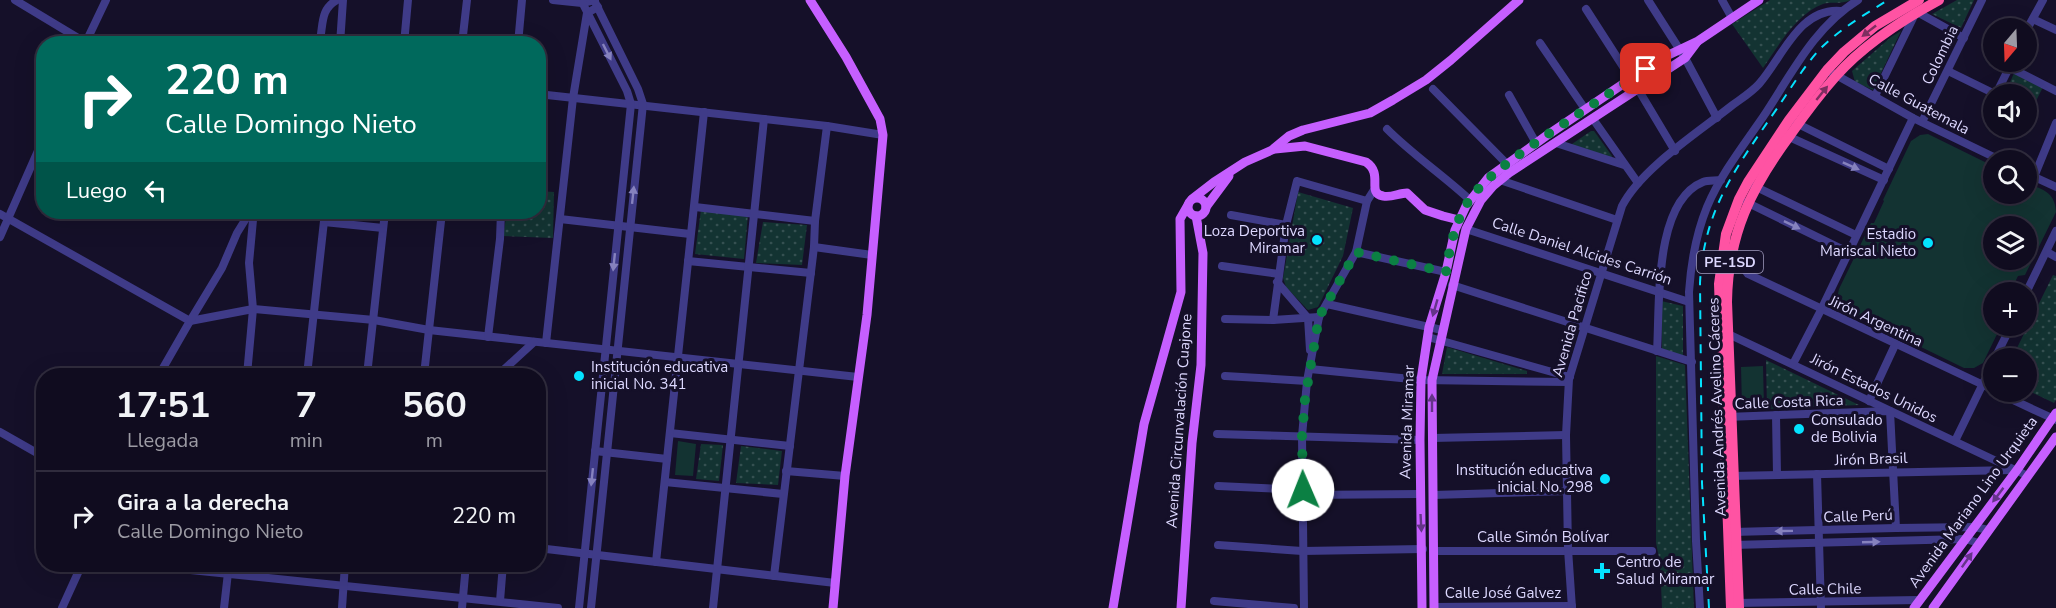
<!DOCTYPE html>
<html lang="es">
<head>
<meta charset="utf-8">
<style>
  body { margin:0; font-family:"Nunito Sans",sans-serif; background:#1e1a2c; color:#f1f3f6; height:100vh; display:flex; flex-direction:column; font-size:22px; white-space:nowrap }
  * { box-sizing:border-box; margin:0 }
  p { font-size:20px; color:#9c9ba4 }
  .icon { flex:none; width:33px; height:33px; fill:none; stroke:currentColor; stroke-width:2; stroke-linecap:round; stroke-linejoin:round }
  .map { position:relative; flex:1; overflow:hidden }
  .details { position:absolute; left:36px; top:368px; width:510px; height:204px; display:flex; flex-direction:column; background:#100c1f; border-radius:24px; box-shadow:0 6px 24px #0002,0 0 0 2px #302c3d }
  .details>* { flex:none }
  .banner { position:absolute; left:36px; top:36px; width:510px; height:183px; border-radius:24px; box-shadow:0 6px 24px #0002,0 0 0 2px #302c3d; background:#00695c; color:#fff; overflow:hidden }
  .needle { width:39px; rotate:199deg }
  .controls { position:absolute; left:1983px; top:18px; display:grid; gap:12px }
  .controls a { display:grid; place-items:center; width:54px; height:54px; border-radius:50%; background:#100c1f; box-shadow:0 6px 24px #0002,0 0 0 2px #302c3d; font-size:30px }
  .pin { position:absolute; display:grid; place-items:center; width:51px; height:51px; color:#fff; margin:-26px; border-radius:12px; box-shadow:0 3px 9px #0006 }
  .me { position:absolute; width:66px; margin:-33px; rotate:359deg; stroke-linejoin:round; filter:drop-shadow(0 0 4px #0008) }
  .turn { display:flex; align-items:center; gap:21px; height:126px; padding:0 30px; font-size:27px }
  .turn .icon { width:78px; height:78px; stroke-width:2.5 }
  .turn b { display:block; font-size:42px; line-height:51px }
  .then { display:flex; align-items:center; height:57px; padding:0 30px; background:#0003; gap:12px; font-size:22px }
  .eta { display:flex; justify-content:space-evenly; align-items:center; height:102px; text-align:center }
  .eta b { font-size:36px; font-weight:700; line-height:42px }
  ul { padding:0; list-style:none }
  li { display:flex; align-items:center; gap:18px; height:90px; padding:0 30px; border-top:2px solid #302c3d }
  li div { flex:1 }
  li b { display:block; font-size:22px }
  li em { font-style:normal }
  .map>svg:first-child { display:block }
  .green { fill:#133332; fill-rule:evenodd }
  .park { fill:url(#park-dots) }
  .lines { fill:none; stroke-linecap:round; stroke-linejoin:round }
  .minor { stroke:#3f3b88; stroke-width:8 }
  .major { stroke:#c65fff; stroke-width:9 }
  .highway { stroke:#ff53a3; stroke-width:10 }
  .rail { stroke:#04e2ff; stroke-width:2; stroke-dasharray:9 8; stroke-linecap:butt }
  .oneway { fill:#7e2e60 }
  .oneway2 { fill:#8682be }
  .oneway3 { fill:#653489 }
  .route { stroke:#0b8043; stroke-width:10; stroke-dasharray:0 18 }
  .poi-dot { fill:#04e2ff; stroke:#151029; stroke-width:2 }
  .labels { text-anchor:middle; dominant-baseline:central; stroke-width:6; stroke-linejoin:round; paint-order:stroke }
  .shield { fill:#151029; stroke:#a19cbf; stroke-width:1.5 }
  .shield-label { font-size:14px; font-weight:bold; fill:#ddd8ff }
  .street-label { font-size:15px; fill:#ddd8ff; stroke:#151029 }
  .poi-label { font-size:15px; fill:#ddd8ff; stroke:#151029; text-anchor:end }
</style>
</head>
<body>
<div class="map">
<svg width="2056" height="608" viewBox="0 0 2056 608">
  <defs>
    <pattern id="park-dots" width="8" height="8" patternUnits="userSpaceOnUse" patternTransform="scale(1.5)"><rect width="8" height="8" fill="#133332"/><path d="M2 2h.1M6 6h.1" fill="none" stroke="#355051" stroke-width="1.8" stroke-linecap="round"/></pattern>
  </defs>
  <rect width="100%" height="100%" fill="#151029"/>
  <g class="green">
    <path d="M1928 134 1993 166 1994 194H2026L2027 183C2043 190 2055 192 2056 212L2025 275 2018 276 2010 292H1994V326H2001L1983 363 1974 368H1964L1843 309 1837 298 1839 289 1871 223H1874L1884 201 1883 200 1911 141 1920 135ZM1994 226H2026V260H1994Z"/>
    <polygon points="1763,366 1764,406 1742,407 1741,367"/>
    <polygon points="678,441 696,444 693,476 675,475"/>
  </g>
  <g class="park">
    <path d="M1770 0H1851C1839 5 1833 1 1823 4 1796 14 1779 45 1763 68L1732 24Z"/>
    <polygon points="1957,0 1974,0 1961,28 1932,14"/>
    <polygon points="1901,31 1873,90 1855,82 1852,71 1891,37"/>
    <polygon points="2014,73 2043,87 2034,105 2027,107 2026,94 2005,94"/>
    <polygon points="1591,131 1594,131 1612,156 1611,159 1572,146 1572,144"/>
    <polygon points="539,191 554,192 553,238 503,236 507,212 538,212"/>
    <polygon points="1298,192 1353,208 1343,256 1318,307 1308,310 1286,287 1283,278"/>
    <polygon points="701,210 748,214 744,259 695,254"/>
    <polygon points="763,222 807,225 802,265 756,263"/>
    <polygon points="2053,275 2056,276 2056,400 2054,403 2027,390 2026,358 2012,358"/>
    <polygon points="1661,301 1683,306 1683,356 1662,349"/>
    <polygon points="1447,347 1527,371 1527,374 1442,374"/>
    <polygon points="1656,356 1685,365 1694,608 1662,608 1660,562 1656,543"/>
    <polygon points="1766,360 1859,405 1767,409"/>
    <polygon points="701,444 723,445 719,481 696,479"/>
    <polygon points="741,446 782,451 778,485 736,483"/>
  </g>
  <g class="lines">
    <g class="minor">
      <polyline points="15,0 88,44"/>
      <polyline points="553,0 582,3 595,0"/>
      <polyline points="1648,0 1685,58 1717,118"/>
      <polyline points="1722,0 1732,18"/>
      <polyline points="1586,9 1631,79"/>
      <polyline points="1917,12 1964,38"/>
      <polyline points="2033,19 2056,30"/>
      <polyline points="2026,31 2043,0"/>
      <polyline points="1540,43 1585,109"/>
      <polyline points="85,44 106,0"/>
      <path d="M319 44C324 26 319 10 337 0"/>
      <polyline points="340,44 343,0"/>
      <polyline points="404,44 408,0"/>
      <polyline points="462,44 467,0"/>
      <polyline points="518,44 522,0"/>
      <polyline points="2009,67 2056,91"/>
      <polyline points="1827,70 1913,118 2000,160"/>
      <polyline points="1948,71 1995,94"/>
      <polyline points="1433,89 1507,164"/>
      <polyline points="1638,89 1675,151"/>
      <polyline points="538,94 827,126 883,135"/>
      <polyline points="1996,94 2012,62"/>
      <polyline points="1509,95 1536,143"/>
      <polyline points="1875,96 1915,14"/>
      <polyline points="1593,119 1638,183"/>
      <polyline points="1922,122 1982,0"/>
      <polyline points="1796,123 1889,169"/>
      <path d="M1387 129C1413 155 1443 175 1470 200"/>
      <polyline points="1785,135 1884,180"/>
      <polyline points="1556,143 1624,165"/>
      <polyline points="2026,173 2056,187"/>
      <polyline points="2034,177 2056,123"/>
      <polyline points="1500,180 1617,220"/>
      <polyline points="1752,185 1856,235"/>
      <polyline points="1746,202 1848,252"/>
      <polyline points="695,207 815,221"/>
      <polyline points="0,214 190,321 159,375"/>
      <polyline points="1231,215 1286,225"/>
      <polyline points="560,219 690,234"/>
      <polyline points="324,222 383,228"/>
      <polyline points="1466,229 1689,302"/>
      <polyline points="0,237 44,137"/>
      <polyline points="814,247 872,255"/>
      <polyline points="1356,252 1446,272"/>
      <polyline points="2047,252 2056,257"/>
      <polyline points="1727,258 1742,266 1748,274 1994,390"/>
      <polyline points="688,261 811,273"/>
      <polyline points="1222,266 1279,274"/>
      <polyline points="1277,282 1308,318 1310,350"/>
      <polyline points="1452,285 1692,362"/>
      <polyline points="2026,293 2056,231"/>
      <polyline points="1327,304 1442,330"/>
      <polyline points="1225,319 1273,320 1319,317"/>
      <polyline points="1273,320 1286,225 1297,181 1367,201"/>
      <polyline points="190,321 253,309 374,320 429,330 858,377"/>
      <polyline points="190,321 222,268 237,233 250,212"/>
      <polyline points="1724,332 2028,476"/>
      <polyline points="488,337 500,239 501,212"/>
      <polyline points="1428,337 1570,377"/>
      <polyline points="546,343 573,98 587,13 598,7"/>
      <path d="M1657 351C1660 307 1653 202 1703 182 1708 180 1715 181 1721 180"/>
      <polyline points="1995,358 2011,326"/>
      <polyline points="1793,364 1821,310 1913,118"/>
      <polyline points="1310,369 1421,380 1568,382"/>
      <polyline points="247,375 253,309 249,263 253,220 252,212"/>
      <polyline points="307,375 325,212"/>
      <polyline points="367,375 385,212"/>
      <polyline points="424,375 442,212"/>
      <polyline points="498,375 534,342"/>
      <polyline points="1225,376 1307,381"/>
      <polyline points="1996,392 2056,420"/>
      <polyline points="1869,401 1895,345"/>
      <polyline points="1776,415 1777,475"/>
      <polyline points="1726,417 1890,411 1896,528"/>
      <polyline points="0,432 44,457"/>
      <polyline points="670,433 790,446"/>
      <polyline points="1217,434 1420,440"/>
      <polyline points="1432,438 1566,435"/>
      <polyline points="1955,441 1994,361"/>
      <polyline points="595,451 667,459"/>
      <polyline points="786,471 845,476"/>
      <polyline points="1817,474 1821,608"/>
      <polyline points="1731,476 2013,470"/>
      <polyline points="665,482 783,494"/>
      <polyline points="1218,486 1303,490"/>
      <polyline points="1303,495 1420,494"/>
      <polyline points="1433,495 1568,491"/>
      <polyline points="1733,532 1896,528 1974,527 1989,530"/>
      <polyline points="1218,545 1302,551 1423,549"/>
      <polyline points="1733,545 1965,539 1979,543"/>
      <polyline points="538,548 835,583"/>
      <polyline points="1434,551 1652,551"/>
      <polyline points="656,562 704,112"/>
      <polyline points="132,564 558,608"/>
      <polyline points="774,576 814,247 815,221 827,126"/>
      <polyline points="500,601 503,564"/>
      <polyline points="1214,601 1294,608"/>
      <polyline points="1735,603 1919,600"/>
      <polyline points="1434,607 1572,606"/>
      <polyline points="62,608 82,564"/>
      <polyline points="224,608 229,564"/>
      <polyline points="342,608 345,564"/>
      <polyline points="462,608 466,564"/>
      <polyline points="579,608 631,104 627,91 581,0"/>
      <polyline points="591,608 643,104 638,89 594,0"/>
      <polyline points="713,608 764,119"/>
      <polyline points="1304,608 1302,436 1307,381 1319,317 1356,252 1367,201 1374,190"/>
      <path d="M1572 608 1568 549 1566 435 1569 379 1622 206C1641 169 1697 133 1730 107 1739 100 1751 93 1759 84 1782 58 1799 8 1840 11"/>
      <path d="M1700 608 1696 541 1689 292C1691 263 1696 234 1707 207 1721 174 1743 146 1763 117 1791 75 1814 27 1858 0"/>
    </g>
    <g class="major">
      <polyline points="810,0 846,57 880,119 883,135 867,315 845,476 833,608"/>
      <path d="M1275 149 1305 146 1366 162C1384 174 1366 193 1383 196 1391 198 1399 193 1407 193L1425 210 1443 216 1459 220"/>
      <circle cx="1197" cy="207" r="9"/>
      <polyline points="1192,199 1214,182 1245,162 1272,150 1289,136 1303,130 1370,113 1393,100 1426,80 1451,60 1519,0"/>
      <polyline points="1206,207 1229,176"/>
      <polyline points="1113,608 1144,424 1181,292 1180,219 1188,205"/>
      <polyline points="1181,608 1192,443 1201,365 1203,253 1196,216"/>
      <polyline points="1422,608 1420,440 1421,380 1429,327 1446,272 1455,230 1466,206 1488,178 1546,136 1660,59 1698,41 1759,0"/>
      <polyline points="1434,608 1432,380 1466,229 1481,200 1493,186 1509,173 1685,58 1697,42"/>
      <polyline points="1914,608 2017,470 2056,413"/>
      <polyline points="1933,608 2056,437"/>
    </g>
    <g class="highway">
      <polyline points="1731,608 1719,284 1726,234 1739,199 1748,182 1789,120 1827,70 1844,52 1875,26 1919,0"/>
      <path d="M1739 608 1727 302C1728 234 1751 188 1791 134 1805 114 1820 94 1836 76 1864 44 1902 20 1939 0"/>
    </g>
    <path class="rail" d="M1709 608 1702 483 1700 283C1704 207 1737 167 1778 107 1791 88 1803 68 1818 51 1838 30 1864 15 1888 0"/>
  </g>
  <defs><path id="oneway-solid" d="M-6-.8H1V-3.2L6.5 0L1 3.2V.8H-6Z" transform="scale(1.5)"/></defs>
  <g class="oneway">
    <use href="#oneway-solid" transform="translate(1869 31) rotate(142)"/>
    <use href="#oneway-solid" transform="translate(1822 93) rotate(-51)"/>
  </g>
  <g class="oneway2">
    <use href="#oneway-solid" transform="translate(607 52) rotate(63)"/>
    <use href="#oneway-solid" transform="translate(1851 166) rotate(24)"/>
    <use href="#oneway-solid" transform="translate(633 195) rotate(-84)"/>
    <use href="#oneway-solid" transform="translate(1792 225) rotate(26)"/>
    <use href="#oneway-solid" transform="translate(614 262) rotate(96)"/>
    <use href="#oneway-solid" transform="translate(592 477) rotate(96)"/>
    <use href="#oneway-solid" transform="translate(1784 531) rotate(179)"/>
    <use href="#oneway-solid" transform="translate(1871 542) rotate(-2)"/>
  </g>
  <g class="oneway3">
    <use href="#oneway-solid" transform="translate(1435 308) rotate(106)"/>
    <use href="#oneway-solid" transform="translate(1432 403) rotate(-90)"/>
    <use href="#oneway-solid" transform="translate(1998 495) rotate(127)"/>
    <use href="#oneway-solid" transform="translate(1421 523) rotate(87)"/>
    <use href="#oneway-solid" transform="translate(1967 560) rotate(-55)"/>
  </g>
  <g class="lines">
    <path class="route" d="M1303 490 1302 436 1305 399 1319 317 1356 252 1446 272C1450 246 1455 221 1470 199 1486 177 1507 164 1528 148 1567 121 1607 95 1646 69"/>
  </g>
  <g class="poi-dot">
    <circle cx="1317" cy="240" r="6"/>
    <circle cx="1928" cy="243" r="6"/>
    <circle cx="579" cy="376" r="6"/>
    <circle cx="1799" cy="429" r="6"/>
    <circle cx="1605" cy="479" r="6"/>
    <path d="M1599 562h6v6h6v6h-6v6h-6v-6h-6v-6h6z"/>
  </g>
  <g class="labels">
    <rect class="shield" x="1697" y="251" width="66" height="22" rx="4.5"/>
    <g class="shield-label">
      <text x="1730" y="262">PE-1SD</text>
    </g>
    <g class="street-label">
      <text transform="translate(1940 55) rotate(-64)">Colombia</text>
      <text transform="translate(1919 104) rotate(28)">Calle Guatemala</text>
      <text transform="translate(1582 251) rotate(18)">Calle Daniel Alcides Carrión</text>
      <text transform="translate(1876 321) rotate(25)">Jirón Argentina</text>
      <text transform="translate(1572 324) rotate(-74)">Avenida Pacifico</text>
      <text transform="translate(1874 388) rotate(26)">Jirón Estados Unidos</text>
      <text transform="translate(1789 402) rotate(-2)">Calle Costa Rica</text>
      <text transform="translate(1717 407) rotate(-92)">Avenida Andrés Avelino Cáceres</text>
      <text transform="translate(1179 421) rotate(-86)">Avenida Circunvalación Cuajone</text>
      <text transform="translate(1407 422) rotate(-88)">Avenida Miramar</text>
      <text transform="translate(1871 459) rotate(-2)">Jirón Brasil</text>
      <text transform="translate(1973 502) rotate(-54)">Avenida Mariano Lino Urquieta</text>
      <text transform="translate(1858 516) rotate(-2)">Calle Perú</text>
      <text x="1543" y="537">Calle Simón Bolívar</text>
      <text transform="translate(1825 589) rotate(-1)">Calle Chile</text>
      <text x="1503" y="593">Calle José Galvez</text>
    </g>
    <g class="poi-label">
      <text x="1305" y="231">Loza Deportiva<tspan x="1305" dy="17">Miramar</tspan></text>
      <text x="1916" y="234">Estadio<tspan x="1916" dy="17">Mariscal Nieto</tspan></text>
      <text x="591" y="367" text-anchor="start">Institución educativa<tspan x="591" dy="17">inicial No. 341</tspan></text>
      <text x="1811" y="420" text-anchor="start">Consulado<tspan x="1811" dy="17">de Bolivia</tspan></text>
      <text x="1593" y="470">Institución educativa<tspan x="1593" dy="17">inicial No. 298</tspan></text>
      <text x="1616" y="562" text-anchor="start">Centro de<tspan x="1616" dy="17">Salud Miramar</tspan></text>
    </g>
  </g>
</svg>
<div class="controls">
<a><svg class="needle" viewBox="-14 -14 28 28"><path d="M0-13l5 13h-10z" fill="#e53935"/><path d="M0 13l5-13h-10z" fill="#9c9ba4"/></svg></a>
<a><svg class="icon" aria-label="sound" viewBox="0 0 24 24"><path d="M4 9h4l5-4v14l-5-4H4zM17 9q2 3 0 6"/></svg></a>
<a><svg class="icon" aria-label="search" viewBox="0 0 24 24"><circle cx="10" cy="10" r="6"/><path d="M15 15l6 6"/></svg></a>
<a><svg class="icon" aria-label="layers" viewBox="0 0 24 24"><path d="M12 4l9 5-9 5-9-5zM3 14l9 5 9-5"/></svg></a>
<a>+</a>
<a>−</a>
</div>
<div class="pin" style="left:1646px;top:69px;background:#d93025"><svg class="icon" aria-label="arrive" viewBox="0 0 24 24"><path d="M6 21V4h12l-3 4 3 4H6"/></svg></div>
<svg class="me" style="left:1303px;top:490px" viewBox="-20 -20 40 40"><circle r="19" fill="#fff"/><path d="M0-13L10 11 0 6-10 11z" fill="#0b8043"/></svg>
<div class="banner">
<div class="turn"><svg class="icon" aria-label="right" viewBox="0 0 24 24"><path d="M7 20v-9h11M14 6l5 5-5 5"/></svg><div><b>220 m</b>Calle Domingo Nieto</div></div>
<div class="then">Luego<svg class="icon" aria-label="left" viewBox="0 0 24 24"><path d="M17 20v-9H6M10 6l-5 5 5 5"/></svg></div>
</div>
<section class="details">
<div class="eta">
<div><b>17:51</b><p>Llegada</p></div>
<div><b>7</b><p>min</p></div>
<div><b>560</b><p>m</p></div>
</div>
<ul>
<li><svg class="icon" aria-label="right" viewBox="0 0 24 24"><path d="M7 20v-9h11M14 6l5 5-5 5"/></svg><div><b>Gira a la derecha</b><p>Calle Domingo Nieto</p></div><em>220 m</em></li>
</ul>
</section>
</div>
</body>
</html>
